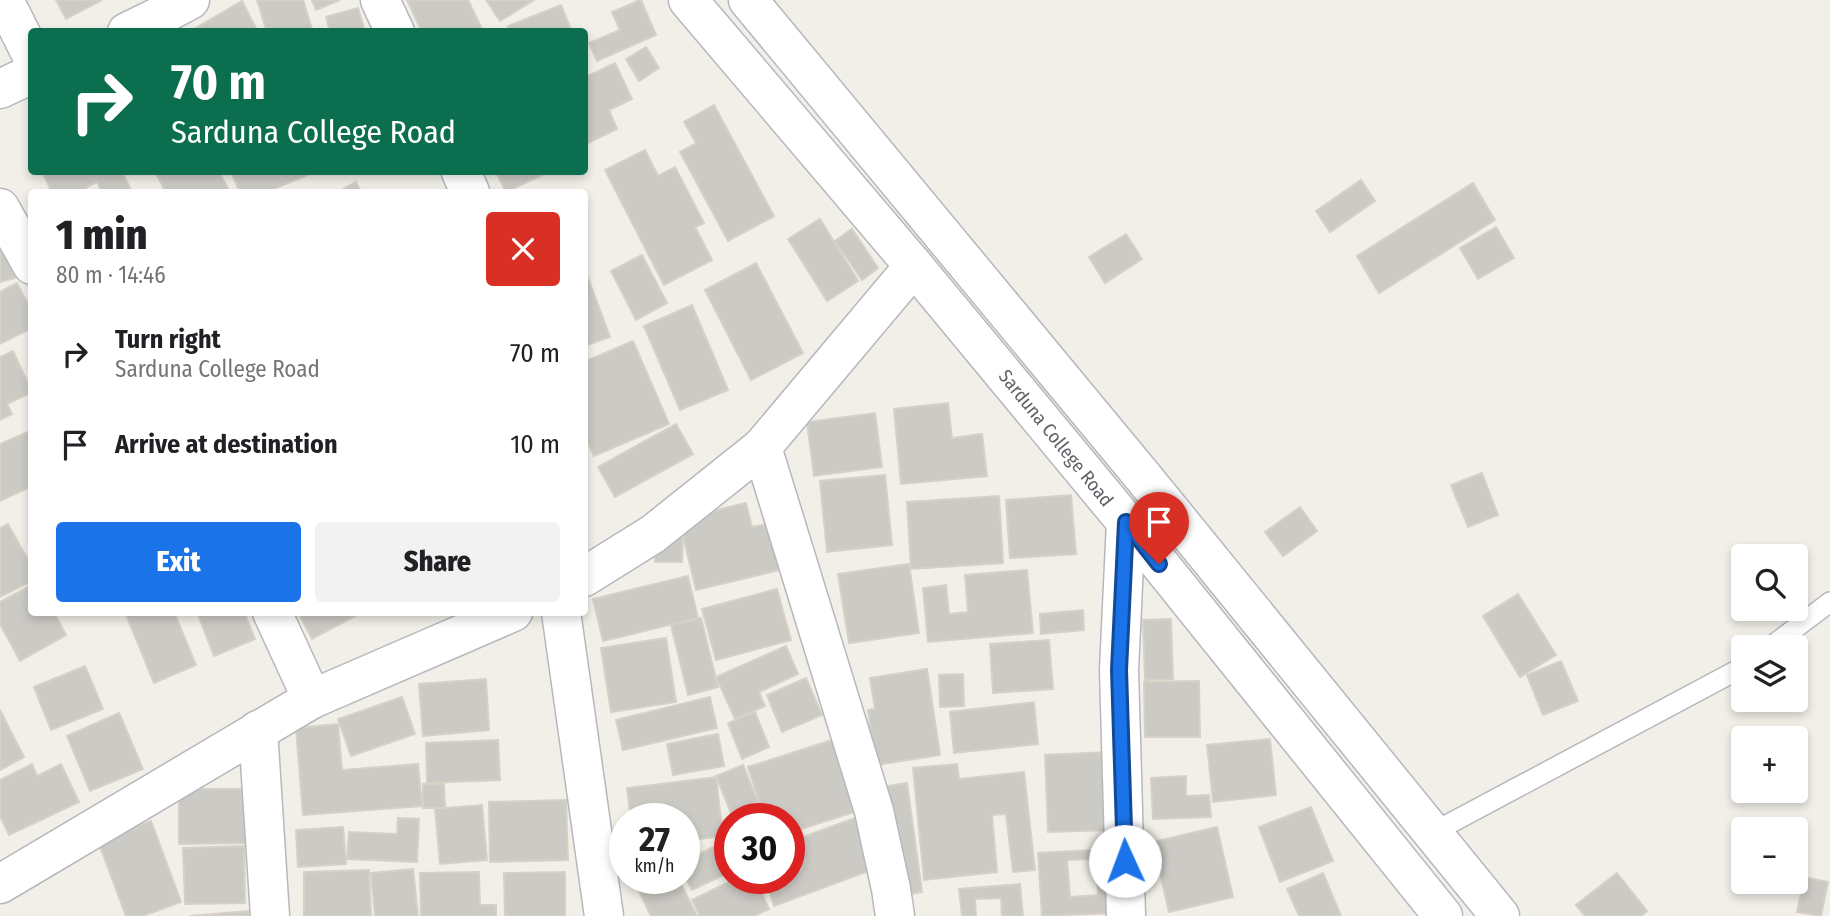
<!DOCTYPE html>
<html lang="en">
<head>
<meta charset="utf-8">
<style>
  body { margin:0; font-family:"Fira Sans Condensed",sans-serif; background:#f2f2f2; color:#202124; height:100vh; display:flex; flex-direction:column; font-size:26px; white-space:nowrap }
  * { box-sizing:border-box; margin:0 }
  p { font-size:23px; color:#757577 }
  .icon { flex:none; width:38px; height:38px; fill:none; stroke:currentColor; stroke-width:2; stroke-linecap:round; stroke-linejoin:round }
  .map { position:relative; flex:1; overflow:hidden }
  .sheet { position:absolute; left:28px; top:189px; width:560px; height:427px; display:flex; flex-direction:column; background:#fff; border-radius:7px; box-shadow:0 4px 10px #0003 }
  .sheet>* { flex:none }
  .banner { position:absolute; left:28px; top:28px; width:560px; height:147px; border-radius:7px; box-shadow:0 4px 10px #0003; background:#0b6e4f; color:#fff; overflow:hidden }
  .buttons { position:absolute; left:1731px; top:544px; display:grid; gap:14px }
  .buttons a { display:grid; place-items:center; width:77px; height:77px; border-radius:7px; background:#fff; box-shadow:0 4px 10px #0003; font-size:35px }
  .speed { position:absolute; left:609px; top:803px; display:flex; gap:14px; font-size:35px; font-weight:700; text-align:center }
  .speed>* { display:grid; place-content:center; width:91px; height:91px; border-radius:50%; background:#fff; box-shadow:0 4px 10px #0003; line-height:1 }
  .speed small { font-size:18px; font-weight:400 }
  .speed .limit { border:10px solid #d22; background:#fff; color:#111 }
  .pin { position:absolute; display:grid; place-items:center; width:60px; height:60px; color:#fff; margin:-72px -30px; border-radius:50% 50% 50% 0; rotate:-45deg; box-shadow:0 0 7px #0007 }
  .pin .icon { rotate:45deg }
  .me { position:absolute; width:77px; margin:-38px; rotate:358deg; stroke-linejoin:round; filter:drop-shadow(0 0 5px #0008) }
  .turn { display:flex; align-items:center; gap:24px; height:147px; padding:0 28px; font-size:32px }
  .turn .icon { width:91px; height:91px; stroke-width:2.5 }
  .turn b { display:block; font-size:49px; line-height:60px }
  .round { display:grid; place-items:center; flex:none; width:74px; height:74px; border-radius:7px; background:#f2f2f2 }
  .overview { display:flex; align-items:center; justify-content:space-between; height:119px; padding:0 28px }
  h1 { font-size:42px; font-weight:800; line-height:52px }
  .primary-button { display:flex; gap:14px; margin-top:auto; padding:14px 28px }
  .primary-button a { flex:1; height:80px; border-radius:7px; background:#1a73e8; color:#fff; font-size:28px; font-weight:800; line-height:80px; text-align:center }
  .primary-button a+a { background:#f2f2f2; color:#202124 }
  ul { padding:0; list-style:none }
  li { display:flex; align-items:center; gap:21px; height:91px; padding:0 28px }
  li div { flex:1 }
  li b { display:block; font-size:26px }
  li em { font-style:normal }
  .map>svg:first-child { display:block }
  .building { fill:#cccac5; stroke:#d6d1c6; stroke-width:2; fill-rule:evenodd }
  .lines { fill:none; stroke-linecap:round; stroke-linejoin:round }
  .service-casing { stroke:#b5b8bc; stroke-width:22 }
  .minor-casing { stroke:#b5b8bc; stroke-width:41 }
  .tertiary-casing { stroke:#b5b8bc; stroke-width:41 }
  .service { stroke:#fff; stroke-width:19 }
  .minor { stroke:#fff; stroke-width:38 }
  .tertiary { stroke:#fff; stroke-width:38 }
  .route-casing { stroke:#114b97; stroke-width:18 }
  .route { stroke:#1a73e8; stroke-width:12 }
  .labels { text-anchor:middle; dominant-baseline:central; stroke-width:6; stroke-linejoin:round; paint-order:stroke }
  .street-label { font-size:19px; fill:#5f6368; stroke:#fff }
</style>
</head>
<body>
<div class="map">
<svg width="1830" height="916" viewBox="0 0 1830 916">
  <rect width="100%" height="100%" fill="#f1efe8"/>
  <g class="building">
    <polygon points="56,0 102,0 66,19"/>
    <polygon points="257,0 303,0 313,32 267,32"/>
    <polygon points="312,0 340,0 316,10"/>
    <polygon points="407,0 468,0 482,29 477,32 422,32"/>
    <polygon points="486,0 534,0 500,21"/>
    <polygon points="640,0 641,0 656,35 597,61 589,43 620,30 612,12"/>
    <polygon points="242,1 258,32 189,32"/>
    <polygon points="561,5 572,32 510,32 508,26"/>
    <polygon points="358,8 365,32 330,32 326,17"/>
    <polygon points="646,47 659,68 639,81 626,59"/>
    <polygon points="615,63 632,99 609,110 617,129 584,145 584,78"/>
    <polygon points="714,105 774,216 728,241 680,152 696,143 684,122"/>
    <polygon points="645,150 658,176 675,167 704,223 695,227 712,260 664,285 605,170"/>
    <polygon points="42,172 122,172 132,192 102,192 97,182 83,189 85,192 52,192"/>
    <polygon points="155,172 219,172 230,192 166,192"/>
    <polygon points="231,172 315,172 266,192 240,192"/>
    <polygon points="496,172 548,172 506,192"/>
    <polygon points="1361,180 1375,201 1330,232 1316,211"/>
    <polygon points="356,182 361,192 338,192"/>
    <polygon points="1473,183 1495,220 1379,293 1357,256"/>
    <polygon points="820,219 858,281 827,301 788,239"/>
    <polygon points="1496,227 1514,258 1478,279 1460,248"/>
    <polygon points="0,228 15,278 0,282"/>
    <polygon points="852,229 878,268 862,280 835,241"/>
    <polygon points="1126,234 1142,259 1105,283 1089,257"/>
    <polygon points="642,255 667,303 636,320 611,271"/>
    <polygon points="756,263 803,353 751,380 705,290"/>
    <polygon points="584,267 610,337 584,346"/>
    <polygon points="17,283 32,312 32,328 0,344 0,292"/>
    <polygon points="692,305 728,390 680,410 644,326"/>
    <polygon points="633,341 669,424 594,456 584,434 584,362"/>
    <polygon points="13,351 32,392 7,404 12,414 0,420 0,357"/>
    <polygon points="948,403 952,438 982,434 987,476 901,484 894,409"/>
    <polygon points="875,413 882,467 814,476 807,422"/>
    <polygon points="676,424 693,454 615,497 598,467"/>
    <polygon points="32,430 32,486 0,501 0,444"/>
    <polygon points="1482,473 1498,515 1468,527 1451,485"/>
    <polygon points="885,475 892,545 827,552 820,481"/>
    <polygon points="1071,495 1076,554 1010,558 1006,500"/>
    <polygon points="999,496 1003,563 911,569 907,502"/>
    <polygon points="746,503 752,527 768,524 779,570 696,590 679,519"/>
    <polygon points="1300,507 1317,531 1283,556 1265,532"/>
    <polygon points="8,524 32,567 32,581 0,597 0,528"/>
    <polygon points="655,535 683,535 682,562 655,562"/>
    <polygon points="909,564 919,633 849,643 838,574"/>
    <polygon points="1027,570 1033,633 928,642 923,588 946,585 949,614 968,612 965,575"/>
    <polygon points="688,576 698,618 603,641 593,599"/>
    <polygon points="32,585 32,612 54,612 66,635 20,661 0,624 0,602"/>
    <polygon points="777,589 791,640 716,660 702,609"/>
    <polygon points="1518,594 1556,655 1520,677 1483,616"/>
    <polygon points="1083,610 1084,630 1041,634 1040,614"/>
    <polygon points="125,612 174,612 196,665 154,683"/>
    <polygon points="197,612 244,612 255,639 214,656"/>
    <polygon points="298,612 356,612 357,615 312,639"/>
    <polygon points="701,618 718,687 688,695 671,625"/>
    <polygon points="1171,619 1173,679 1145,680 1143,620"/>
    <polygon points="666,638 676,702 611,712 601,648"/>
    <polygon points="1049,640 1053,689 993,693 990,644"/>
    <polygon points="786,646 798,674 759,692 765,706 735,719 716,677"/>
    <polygon points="1561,661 1578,701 1543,715 1527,675"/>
    <polygon points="85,666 103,709 51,730 34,687"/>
    <polygon points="927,669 940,755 876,765 868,710 875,709 870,678"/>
    <polygon points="963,674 964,706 940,707 939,675"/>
    <polygon points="806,678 822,715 782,732 767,695"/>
    <polygon points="486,679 489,730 423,736 419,684"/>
    <polygon points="1199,681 1200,737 1145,737 1144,682"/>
    <polygon points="402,697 415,734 351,756 338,719"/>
    <polygon points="710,697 717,728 623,750 616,720"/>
    <polygon points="1034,702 1038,744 954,753 950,712"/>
    <polygon points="0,710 24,757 0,770"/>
    <polygon points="755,712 769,747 742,759 728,723"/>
    <polygon points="119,713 143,769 90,791 67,736"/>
    <polygon points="338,724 342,770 418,764 422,806 303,815 296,728"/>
    <polygon points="718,734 724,766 673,775 667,744"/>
    <polygon points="1270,739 1276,795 1213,802 1207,745"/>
    <polygon points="498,740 500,780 427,783 426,743"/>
    <polygon points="832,740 854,812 789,833 789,819 765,819 748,767"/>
    <polygon points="1108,752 1110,830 1048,832 1045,755"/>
    <polygon points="32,764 37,776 61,764 79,802 9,835 0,816 0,780"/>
    <polygon points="957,764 959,779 1024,772 1035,870 1013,872 1006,814 992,815 997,872 924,880 913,768"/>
    <polygon points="743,765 758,802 731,813 716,776"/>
    <polygon points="1186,776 1186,796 1209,795 1211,817 1153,819 1151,778"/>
    <polygon points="716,777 723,836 684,841 684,819 631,819 627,788"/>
    <polygon points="907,783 922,892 898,896 882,787"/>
    <polygon points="423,784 444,784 445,808 423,808"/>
    <polygon points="179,789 253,789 253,843 179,844"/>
    <polygon points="566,800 568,860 490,862 489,802"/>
    <polygon points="482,805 487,860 440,864 435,809"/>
    <polygon points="1311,807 1333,861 1280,882 1259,827"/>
    <polygon points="398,818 419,819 417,862 347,859 349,832 397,834"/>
    <polygon points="855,818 874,869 774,906 765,878 789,878 789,873 802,869 799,856 789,859 789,842"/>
    <polygon points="151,821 181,902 143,916 126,916 98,841"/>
    <polygon points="343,827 346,864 298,867 296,830"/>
    <polygon points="1217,827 1233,897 1169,912 1153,842"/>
    <polygon points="730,839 730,872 692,890 684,875 684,861"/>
    <polygon points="244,846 245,903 185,904 183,848"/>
    <path d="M1111 849 1115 913 1042 916 1038 853ZM1096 859 1098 895 1070 897 1067 860Z"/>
    <polygon points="413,869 418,916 375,916 371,873"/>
    <polygon points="369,870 371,916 304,916 304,872"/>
    <polygon points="479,872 480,905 496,905 496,916 421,916 420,873"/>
    <polygon points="565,872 565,916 505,916 504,873"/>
    <polygon points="1323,873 1341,916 1299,916 1287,889"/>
    <polygon points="1617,873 1647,911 1641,916 1585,916 1576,905"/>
    <polygon points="1804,877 1828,882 1821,916 1797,912"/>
    <polygon points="649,878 678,878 697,916 651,916 636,885"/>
    <polygon points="737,878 755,878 769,909 754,916 700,916 692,900"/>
    <polygon points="1020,884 1023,916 1002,916 1001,898 975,899 976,916 962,916 959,889"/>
    <polygon points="249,911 249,916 189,916"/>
  </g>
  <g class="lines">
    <defs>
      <g id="service">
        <polyline points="1769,648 1830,602"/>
        <polyline points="1432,833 1743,667"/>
      </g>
      <g id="minor">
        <polyline points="4,0 32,56"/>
        <polyline points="380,0 395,32"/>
        <polyline points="461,172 470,192"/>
        <polyline points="0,208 32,265"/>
        <polyline points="762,447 874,811 891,889 895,916"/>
        <polyline points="1126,522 1119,670 1126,916"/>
        <polyline points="584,577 653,534 762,447 914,266"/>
        <polyline points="272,612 312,699"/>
        <polyline points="561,612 604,916"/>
        <polyline points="258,730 270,916"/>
        <polyline points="0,884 312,699 513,612"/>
      </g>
      <g id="tertiary">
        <polyline points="688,0 914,266 1126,522 1443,916"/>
        <polyline points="748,0 1144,478 1500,916"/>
        <polyline points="127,32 158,17 190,0"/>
        <polyline points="0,89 32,74"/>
      </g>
    </defs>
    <use href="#service" class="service-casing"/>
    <use href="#minor" class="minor-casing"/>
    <use href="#tertiary" class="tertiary-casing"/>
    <use href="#service" class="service"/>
    <use href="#minor" class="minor"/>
    <use href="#tertiary" class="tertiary"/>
  </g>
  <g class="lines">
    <defs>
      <polyline id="route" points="1125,861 1119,670 1126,522 1159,564"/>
    </defs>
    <use href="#route" class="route-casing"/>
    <use href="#route" class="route"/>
  </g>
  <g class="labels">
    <g class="street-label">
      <text transform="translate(1056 438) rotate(51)">Sarduna College Road</text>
    </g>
  </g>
</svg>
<div class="buttons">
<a><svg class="icon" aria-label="search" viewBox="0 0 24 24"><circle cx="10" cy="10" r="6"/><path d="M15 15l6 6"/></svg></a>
<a><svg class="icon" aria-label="layers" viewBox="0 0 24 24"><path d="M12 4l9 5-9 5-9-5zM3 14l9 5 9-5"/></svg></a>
<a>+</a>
<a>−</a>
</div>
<div class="speed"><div>27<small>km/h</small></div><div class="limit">30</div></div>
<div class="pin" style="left:1159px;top:564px;background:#d93025"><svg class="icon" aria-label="arrive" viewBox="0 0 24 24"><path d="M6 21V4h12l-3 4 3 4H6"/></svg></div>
<svg class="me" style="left:1125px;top:861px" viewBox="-20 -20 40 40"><circle r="19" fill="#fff"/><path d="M0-13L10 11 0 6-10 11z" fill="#1a73e8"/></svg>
<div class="banner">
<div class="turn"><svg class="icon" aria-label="right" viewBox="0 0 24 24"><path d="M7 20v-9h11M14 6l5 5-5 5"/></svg><div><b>70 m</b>Sarduna College Road</div></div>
</div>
<section class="sheet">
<div class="overview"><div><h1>1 min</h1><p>80 m · 14:46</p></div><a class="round" style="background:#d93025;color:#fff"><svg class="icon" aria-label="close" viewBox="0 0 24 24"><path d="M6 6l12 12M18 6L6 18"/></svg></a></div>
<ul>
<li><svg class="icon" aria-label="right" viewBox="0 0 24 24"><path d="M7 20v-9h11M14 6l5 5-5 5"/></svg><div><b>Turn right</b><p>Sarduna College Road</p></div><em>70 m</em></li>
<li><svg class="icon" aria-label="arrive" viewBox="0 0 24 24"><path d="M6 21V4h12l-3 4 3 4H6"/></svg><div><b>Arrive at destination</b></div><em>10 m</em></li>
</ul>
<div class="primary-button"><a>Exit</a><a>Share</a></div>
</section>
</div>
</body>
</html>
